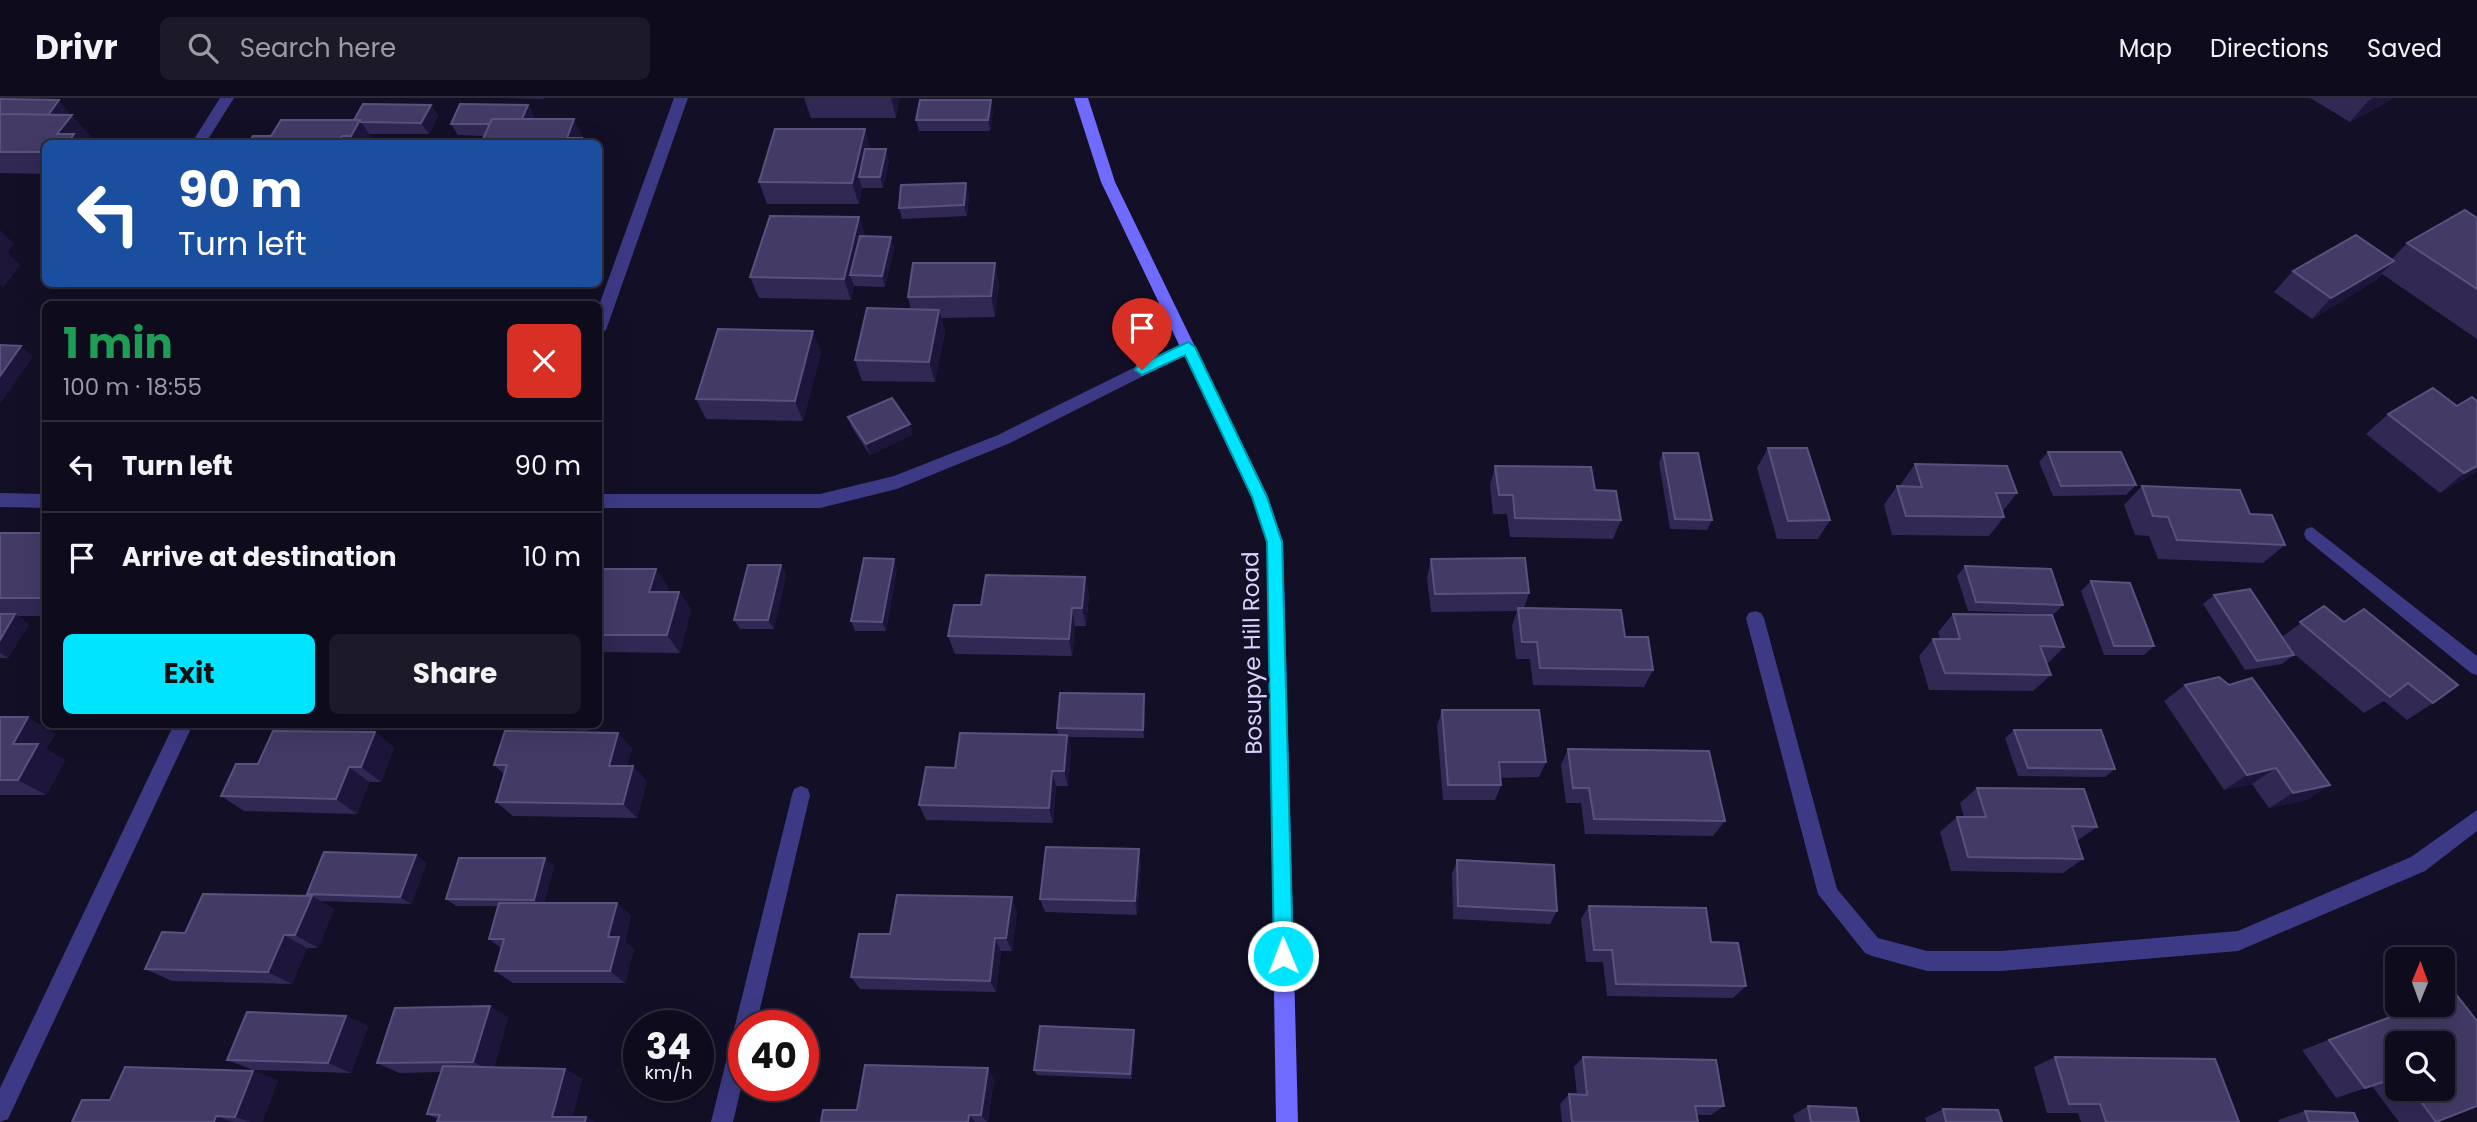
<!DOCTYPE html>
<html lang="en">
<head>
<meta charset="utf-8">
<style>
  body { margin:0; font-family:Poppins,sans-serif; background:#1c1929; color:#f1f3f6; height:100vh; display:flex; flex-direction:column; font-size:26px; white-space:nowrap }
  * { box-sizing:border-box; margin:0 }
  p { font-size:23px; color:#9b9ba3 }
  .icon { flex:none; width:38px; height:38px; fill:none; stroke:currentColor; stroke-width:2; stroke-linecap:round; stroke-linejoin:round }
  .map { position:relative; flex:1; overflow:hidden }
  .side { position:absolute; left:42px; top:203px; width:560px; height:427px; display:flex; flex-direction:column; background:#0e0b1c; border-radius:10px; box-shadow:0 7px 28px #0002,0 0 0 2px #2e2b3b }
  .side>* { flex:none }
  .hud { position:absolute; left:42px; top:42px; width:560px; height:147px; border-radius:10px; box-shadow:0 7px 28px #0002,0 0 0 2px #2e2b3b; background:#1a4fa0; color:#fff; overflow:hidden }
  .needle { width:46px; rotate:1deg }
  .controls { position:absolute; left:2385px; top:849px; display:grid; gap:14px }
  .controls a { display:grid; place-items:center; width:70px; height:70px; border-radius:10px; background:#0e0b1c; box-shadow:0 7px 28px #0002,0 0 0 2px #2e2b3b; font-size:35px }
  .speed { position:absolute; left:623px; top:912px; display:flex; gap:14px; font-size:35px; font-weight:700; text-align:center }
  .speed>* { display:grid; place-content:center; width:91px; height:91px; border-radius:50%; background:#0e0b1c; box-shadow:0 7px 28px #0002,0 0 0 2px #2e2b3b; line-height:1 }
  .speed small { font-size:18px; font-weight:400 }
  .speed .limit { border:10px solid #d22; background:#fff; color:#111 }
  .pin { position:absolute; display:grid; place-items:center; width:60px; height:60px; color:#fff; margin:-72px -30px; border-radius:50% 50% 50% 0; rotate:-45deg; box-shadow:0 0 7px #0007 }
  .pin .icon { rotate:45deg }
  .me { position:absolute; width:77px; margin:-38px; rotate:359deg; stroke-linejoin:round; filter:drop-shadow(0 0 5px #0008) }
  .turn { display:flex; align-items:center; gap:24px; height:147px; padding:0 21px; font-size:32px }
  .turn .icon { width:91px; height:91px; stroke-width:2.5 }
  .turn b { display:block; font-size:49px; line-height:60px }
  .round { display:grid; place-items:center; flex:none; width:74px; height:74px; border-radius:10px; background:#1c1929 }
  .overview { display:flex; align-items:center; justify-content:space-between; height:119px; padding:0 21px }
  h1 { font-size:42px; font-weight:700; line-height:52px; color:#1e9e55 }
  .cta { display:flex; gap:14px; margin-top:auto; padding:14px 21px }
  .cta a { flex:1; height:80px; border-radius:10px; background:#00e5ff; color:#111; font-size:28px; font-weight:700; line-height:80px; text-align:center }
  .cta a+a { background:#1c1929; color:#f1f3f6 }
  ul { padding:0; list-style:none }
  li { display:flex; align-items:center; gap:21px; height:91px; padding:0 21px; border-top:2px solid #2e2b3b }
  li div { flex:1 }
  li b { display:block; font-size:26px }
  li em { font-style:normal }
  header { display:flex; align-items:center; gap:42px; box-sizing:border-box; height:98px; padding:0 35px; background:#0e0b1c; border-bottom:2px solid #2e2b3b }
  header strong { font-size:33px }
  nav { display:flex; gap:38px; margin-inline-start:auto; font-size:24px }
  .search { width:490px; height:63px; background:#1c1929; display:flex; align-items:center; gap:18px; box-sizing:border-box; padding:0 24px; border-radius:10px; color:#9b9ba3; font-size:26px }
  .map>svg:first-child { display:block }
  .lines { fill:none; stroke-linecap:round; stroke-linejoin:round }
  .street { fill:#3d3a85; fill-rule:evenodd }
  .secondary { fill:#6f6bff; fill-rule:evenodd }
  .wall { fill:#312854; fill-rule:evenodd }
  .shaded-wall { fill:#1d163a }
  .building { fill:#433a66; stroke:#5a527e; stroke-width:2 }
  .route { fill:#00e5ff; stroke:#0095a6; stroke-width:2 }
  .labels { text-anchor:middle; dominant-baseline:central; stroke-width:6; stroke-linejoin:round; paint-order:stroke }
  .street-label { font-size:23px; fill:#d9d4ff; stroke:#130f26 }
</style>
</head>
<body>
<header>
<strong>Drivr</strong>
<div class="search"><svg class="icon" aria-label="search" viewBox="0 0 24 24"><circle cx="10" cy="10" r="6"/><path d="M15 15l6 6"/></svg>Search here</div>
<nav><a>Map</a><a>Directions</a><a>Saved</a></nav>
</header>
<div class="map">
<svg width="2477" height="1024" viewBox="0 0 2477 1024">
  <rect width="100%" height="100%" fill="#130f26"/>
  <g class="lines">
    <g class="street">
      <polygon points="220,0 234,0 205,46 191,46"/>
      <polygon points="674,0 688,0 606,232 598,237 598,210"/>
      <polygon points="1188,243 1193,245 1196,249 1193,253 1010,345 897,391 820,410 598,410 598,396 820,396 894,378 998,337"/>
      <polygon points="0,395 46,396 46,410 0,409"/>
      <polygon points="2312,429 2477,558 2477,577 2471,575 2306,441 2304,436 2306,431"/>
      <polygon points="1755,513 1761,515 1764,520 1837,791 1878,840 1927,853 2001,853 2238,833 2411,759 2477,712 2477,733 2425,773 2238,853 2001,873 1927,873 1872,858 1865,855 1818,796 1746,520 1749,515"/>
      <polygon points="174,626 193,626 8,1021 0,1024 0,990"/>
      <polygon points="801,688 808,691 810,697 756,928 744,928 744,978 733,1024 711,1024 792,697 794,691"/>
    </g>
    <polygon class="secondary" points="1074,0 1088,0 1115,84 1268,399 1283,444 1298,1024 1276,1024 1267,444 1252,399 1101,84"/>
  </g>
  <g class="wall">
    <polygon points="503,0 545,0 544,1"/>
    <polygon points="804,0 899,0 896,20 811,20"/>
    <polygon points="2310,0 2394,0 2350,24"/>
    <polygon points="0,1 69,14 67,17 91,39 86,46 46,46 46,76 0,75"/>
    <polygon points="431,7 438,18 429,36 369,36 374,44 373,46 248,46 271,38"/>
    <polygon points="528,7 534,19 533,21 585,43 585,46 483,46 482,43 484,38 458,37 451,26"/>
    <polygon points="993,14 990,33 919,33 916,22"/>
    <polygon points="865,31 870,51 889,62 883,90 862,90 859,106 767,106 759,84"/>
    <polygon points="966,85 969,96 967,118 902,121 899,110"/>
    <polygon points="859,119 865,138 894,150 885,189 854,188 851,202 759,200 750,179"/>
    <polygon points="2477,120 2477,241 2382,176 2373,184 2312,221 2274,194 2293,173 2391,162 2407,145"/>
    <polygon points="995,165 999,186 995,219 941,220 945,233 935,284 862,283 855,262 911,212 908,199"/>
    <polygon points="821,254 803,323 706,321 696,301"/>
    <polygon points="2477,303 2477,373 2440,395 2366,336 2388,316 2457,308"/>
    <polygon points="848,319 913,336 870,357 852,330"/>
    <polygon points="1768,350 1830,422 1818,441 1777,441 1757,370"/>
    <polygon points="2048,354 2136,387 2126,397 2053,398 2039,364"/>
    <polygon points="1663,355 1712,422 1707,432 1670,431 1659,365"/>
    <polygon points="1915,366 2017,395 2002,414 2004,419 1989,438 1892,437 1884,407 1897,388 1902,388 1901,386"/>
    <polygon points="1495,368 1595,392 1621,422 1613,441 1510,439 1507,416 1493,416 1490,387"/>
    <polygon points="2142,388 2250,416 2285,447 2263,465 2158,461 2149,438 2135,437 2124,407"/>
    <polygon points="0,435 46,435 46,518 18,518 29,526 8,560 0,560"/>
    <polygon points="1431,461 1529,495 1524,510 1625,539 1653,572 1644,589 1533,587 1530,561 1516,561 1512,528 1517,513 1431,514 1427,480"/>
    <polygon points="781,467 786,477 774,531 740,531 734,522"/>
    <polygon points="1965,468 2063,507 2054,516 1968,513 1957,478"/>
    <polygon points="897,470 886,533 855,533 851,523"/>
    <polygon points="598,471 656,471 668,490 667,494 679,494 691,512 680,555 598,554"/>
    <polygon points="2091,483 2154,548 2144,557 2104,557 2081,493"/>
    <polygon points="1089,497 1086,528 1075,528 1072,558 955,556 948,538 981,507"/>
    <polygon points="2214,497 2282,539 2324,508 2433,605 2407,622 2384,603 2364,615 2292,554 2294,557 2282,566 2245,572 2203,506"/>
    <polygon points="1953,516 2064,549 2047,566 2051,577 2033,593 1929,592 1919,558 1933,541 1940,541 1938,534"/>
    <polygon points="2185,587 2330,687 2305,702 2269,710 2252,686 2224,692 2164,603"/>
    <polygon points="1144,596 1145,605 1144,640 1068,639 1071,653 1068,688 1056,688 1053,725 926,722 919,707 955,670 1058,637 1057,630"/>
    <polygon points="1442,612 1546,664 1539,679 1501,680 1501,687 1495,702 1443,702 1437,628"/>
    <polygon points="0,619 55,636 46,651 65,662 46,697 0,697"/>
    <polygon points="500,626 590,626 588,633 504,630"/>
    <polygon points="2014,632 2115,671 2105,679 2018,678 2005,640"/>
    <polygon points="375,634 394,650 381,684 369,684 357,716 244,713 221,698"/>
    <polygon points="618,635 632,651 627,668 647,683 637,720 513,718 496,704 504,676 494,667"/>
    <polygon points="1568,651 1725,723 1713,738 1585,736 1581,705 1566,705 1561,667"/>
    <polygon points="1977,690 2097,729 2077,743 2083,761 2063,775 1951,773 1940,734 1957,719 1964,719 1960,705"/>
    <polygon points="545,760 554,768 544,805 617,805 631,818 625,844 634,851 625,885 513,885 495,873 501,850 489,841 498,808 456,808 446,801"/>
    <polygon points="1457,762 1557,813 1550,826 1453,821 1452,776"/>
    <polygon points="427,765 411,806 321,803 334,811 318,850 307,850 292,886 172,883 145,871 185,835 309,797 307,796"/>
    <polygon points="1141,765 1137,817 1045,814 1040,801"/>
    <polygon points="1589,808 1711,844 1746,888 1733,900 1607,898 1603,864 1586,864 1581,821"/>
    <polygon points="1017,813 1012,853 1001,853 996,894 860,891 851,879 890,836"/>
    <path d="M2455 895 2477 923V1008L2436 1024H2399L2372 988 2336 1000 2302 952 2425 906H2443V900ZM2398 945H2443V990H2398Z"/>
    <polygon points="346,918 368,928 351,975 253,972 227,962"/>
    <polygon points="508,919 494,970 565,971 582,981 572,1019 586,1019 595,1024 437,1024 438,1021 427,1016 441,974 399,975 377,965"/>
    <polygon points="1135,938 1132,981 1037,977 1034,972"/>
    <polygon points="1583,959 1724,1008 1711,1017 1697,1017 1698,1024 1562,1024 1560,1006 1569,996 1577,997 1574,969"/>
    <polygon points="2055,959 2239,1024 2081,1024 2078,1015 2047,1015 2034,969"/>
    <polygon points="994,980 988,1024 821,1024 857,1012"/>
    <polygon points="278,982 262,1024 72,1024 110,1002"/>
    <polygon points="1808,1008 1859,1024 1795,1024 1793,1017"/>
    <polygon points="1943,1011 2002,1024 1926,1024 1925,1020"/>
    <polygon points="2305,1013 2358,1024 2279,1024 2278,1022"/>
  </g>
  <g class="shaded-wall">
    <polygon points="891,0 899,0 896,20"/>
    <polygon points="2373,0 2394,0 2350,24 2368,3"/>
    <polygon points="59,2 69,14 53,35 43,24"/>
    <polygon points="991,2 993,14 990,33 988,22"/>
    <polygon points="431,7 438,18 429,36 421,25"/>
    <polygon points="528,7 534,19 525,38 519,27"/>
    <polygon points="72,17 91,39 86,46 66,46 57,36"/>
    <polygon points="574,21 585,43 585,46 569,46 567,40"/>
    <polygon points="360,22 374,44 373,46 356,46 351,38"/>
    <polygon points="865,31 871,53 859,79 862,90 859,106 852,85"/>
    <polygon points="342,38 347,46 338,46"/>
    <polygon points="886,51 889,62 883,90 880,79"/>
    <polygon points="966,85 969,96 967,118 964,107"/>
    <polygon points="859,119 866,141 850,177 854,188 851,202 844,181"/>
    <polygon points="0,132 14,146 8,155 20,167 3,190 0,187"/>
    <polygon points="891,139 894,150 885,189 882,178"/>
    <polygon points="2394,163 2373,184 2312,221 2331,200"/>
    <polygon points="995,165 999,186 995,219 991,198"/>
    <polygon points="939,212 945,233 935,284 929,264"/>
    <polygon points="813,233 821,254 803,323 795,303"/>
    <polygon points="21,248 33,259 0,306 0,278"/>
    <polygon points="910,326 913,336 870,357 866,346"/>
    <polygon points="2477,368 2477,373 2440,395 2464,375"/>
    <polygon points="894,461 897,470 886,533 882,524"/>
    <polygon points="781,467 786,477 774,531 768,522"/>
    <polygon points="656,471 668,490 662,512 649,494"/>
    <polygon points="1085,479 1089,497 1086,528 1082,510"/>
    <polygon points="679,494 691,512 680,555 667,537"/>
    <polygon points="1072,510 1075,528 1072,558 1069,541"/>
    <polygon points="15,516 29,526 8,560 0,555 0,542"/>
    <polygon points="1144,596 1145,605 1144,640 1143,632"/>
    <polygon points="28,619 55,636 46,651 65,662 46,697 18,682 13,646"/>
    <polygon points="582,626 590,626 588,633"/>
    <polygon points="375,634 394,650 381,684 361,669"/>
    <polygon points="618,635 632,651 623,683 609,668"/>
    <polygon points="1067,637 1071,653 1068,688 1064,673"/>
    <polygon points="633,668 647,683 637,720 623,706"/>
    <polygon points="349,669 369,684 357,716 336,701"/>
    <polygon points="2276,670 2252,686 2224,692 2247,677"/>
    <polygon points="1052,673 1056,688 1053,725 1049,710"/>
    <polygon points="2330,687 2305,702 2269,710 2293,695"/>
    <polygon points="1139,751 1141,765 1137,817 1135,803"/>
    <polygon points="416,757 427,765 411,806 400,799"/>
    <polygon points="545,760 554,768 543,808 534,802"/>
    <polygon points="312,798 334,811 318,850 295,837"/>
    <polygon points="1012,799 1017,813 1012,853 1006,840"/>
    <polygon points="617,805 631,818 625,844 634,851 625,885 610,873 608,839"/>
    <polygon points="284,837 307,850 292,886 268,874"/>
    <polygon points="995,840 1001,853 996,894 990,883"/>
    <polygon points="490,908 508,919 493,974 473,964"/>
    <polygon points="346,918 368,928 351,975 328,965"/>
    <polygon points="1134,932 1135,938 1132,981 1130,976"/>
    <polygon points="988,970 994,980 988,1024 987,1024 981,1017"/>
    <polygon points="565,971 582,981 571,1024 552,1019"/>
    <polygon points="253,973 278,982 262,1024 251,1024 235,1019"/>
    <polygon points="969,1017 975,1024 968,1024"/>
    <polygon points="216,1018 234,1024 214,1024"/>
    <polygon points="586,1019 595,1024 585,1024"/>
  </g>
  <g class="building">
    <polygon points="0,1 59,2 48,17 0,16"/>
    <polygon points="920,2 991,2 988,22 916,22"/>
    <polygon points="363,6 431,7 421,25 361,24 360,22 354,22"/>
    <polygon points="460,6 528,7 522,21 492,21 489,26 451,26"/>
    <polygon points="0,16 72,17 57,36 74,36 67,46 46,46 46,54 0,54"/>
    <polygon points="492,21 574,21 567,40 582,40 580,46 491,46 492,43 482,43"/>
    <polygon points="281,22 360,22 351,38 342,38 338,46 248,46 253,38 271,38"/>
    <polygon points="775,31 865,31 852,85 759,84"/>
    <polygon points="865,51 886,51 880,79 859,79"/>
    <polygon points="966,85 964,107 899,110 901,87"/>
    <polygon points="2465,112 2477,120 2477,191 2407,145"/>
    <polygon points="770,118 859,119 844,181 750,179"/>
    <polygon points="2356,137 2394,163 2331,200 2293,173"/>
    <polygon points="860,138 891,139 882,178 850,177"/>
    <polygon points="913,165 995,165 991,198 908,199"/>
    <polygon points="867,210 939,212 929,264 855,262"/>
    <polygon points="718,231 813,233 795,303 696,301"/>
    <polygon points="0,247 21,248 0,278"/>
    <polygon points="2433,290 2457,308 2472,299 2477,303 2477,368 2464,375 2388,316"/>
    <polygon points="892,300 910,326 866,346 848,319"/>
    <polygon points="1768,350 1807,350 1830,422 1788,423"/>
    <polygon points="2048,354 2121,354 2136,387 2061,388"/>
    <polygon points="1663,355 1698,355 1712,422 1675,421"/>
    <polygon points="1915,366 2007,368 2017,395 1996,395 2004,419 1906,418 1897,388 1922,389"/>
    <polygon points="1495,368 1591,369 1595,392 1616,393 1621,422 1515,420 1513,397 1499,397"/>
    <polygon points="2142,388 2240,392 2250,416 2272,417 2285,447 2177,442 2168,419 2153,418"/>
    <rect x="0" y="435" width="46" height="65"/>
    <polygon points="864,460 894,461 882,524 851,523"/>
    <polygon points="1525,460 1529,495 1435,496 1431,461"/>
    <polygon points="748,467 781,467 768,522 734,522"/>
    <polygon points="1965,468 2051,471 2063,507 1976,504"/>
    <polygon points="598,471 656,471 649,494 679,494 667,537 598,537"/>
    <polygon points="986,477 1085,479 1082,510 1072,510 1069,541 948,538 954,507 981,507"/>
    <polygon points="2091,483 2130,485 2154,548 2114,548"/>
    <polygon points="2250,491 2294,557 2257,563 2214,497"/>
    <polygon points="2324,508 2344,524 2364,511 2458,587 2433,605 2408,585 2390,599 2300,524"/>
    <polygon points="1518,510 1621,512 1625,539 1648,539 1653,572 1540,570 1537,544 1522,544"/>
    <polygon points="0,516 15,516 0,542"/>
    <polygon points="1953,516 2052,517 2064,549 2040,548 2051,577 1945,575 1933,541 1960,541"/>
    <polygon points="2219,579 2229,587 2252,580 2330,687 2293,695 2276,670 2247,677 2185,587"/>
    <polygon points="1060,595 1144,596 1143,632 1057,630"/>
    <polygon points="1442,612 1539,612 1546,664 1499,664 1501,687 1448,687"/>
    <polygon points="0,619 28,619 13,646 38,646 18,682 0,682"/>
    <polygon points="2014,632 2101,632 2115,671 2028,670"/>
    <polygon points="273,633 375,634 361,669 349,669 336,701 221,698 236,666 258,666"/>
    <polygon points="505,633 618,635 609,668 633,668 623,706 496,704 507,667 494,667"/>
    <polygon points="960,635 1067,637 1064,673 1052,673 1049,710 919,707 926,669 955,670"/>
    <polygon points="1568,651 1709,653 1725,723 1594,721 1589,690 1573,690"/>
    <polygon points="1977,690 2084,691 2097,729 2072,728 2083,761 1968,759 1957,719 1986,719"/>
    <polygon points="1046,749 1139,751 1135,803 1040,801"/>
    <polygon points="324,754 416,757 400,799 307,796"/>
    <polygon points="459,760 545,760 534,802 446,801"/>
    <polygon points="1457,762 1554,767 1557,813 1458,808"/>
    <polygon points="203,796 312,798 295,837 284,837 268,874 145,871 162,834 185,835"/>
    <polygon points="897,797 1012,799 1006,840 995,840 990,883 851,879 859,836 890,836"/>
    <polygon points="499,805 617,805 608,839 619,839 610,873 495,873 504,841 489,841"/>
    <polygon points="1589,808 1706,810 1711,844 1738,845 1746,888 1616,886 1612,852 1594,852"/>
    <polygon points="2455,895 2477,923 2477,1008 2436,1024 2411,990 2443,990 2443,945 2398,945 2398,979 2365,990 2329,942 2425,906 2443,906 2443,900"/>
    <polygon points="490,908 473,964 377,965 395,910"/>
    <polygon points="247,914 346,918 328,965 227,962"/>
    <polygon points="1040,928 1134,932 1130,976 1034,972"/>
    <polygon points="1583,959 1716,962 1724,1008 1695,1008 1698,1024 1572,1024 1569,996 1587,997"/>
    <polygon points="2055,959 2215,961 2239,1024 2106,1024 2100,1006 2069,1006"/>
    <polygon points="865,967 988,970 981,1017 969,1017 968,1024 821,1024 823,1012 857,1012"/>
    <polygon points="443,968 565,971 552,1019 586,1019 585,1024 437,1024 440,1017 427,1016"/>
    <polygon points="125,969 253,973 235,1019 216,1018 214,1024 72,1024 82,1002 110,1002"/>
    <polygon points="1808,1008 1856,1010 1859,1024 1811,1024"/>
    <polygon points="1943,1011 1998,1012 2002,1024 1946,1024"/>
    <polygon points="2305,1013 2354,1015 2358,1024 2309,1024"/>
  </g>
  <polygon class="route" points="1188,244 1195,249 1267,399 1282,444 1293,858 1290,865 1283,867 1277,865 1274,858 1267,444 1252,399 1185,257 1142,277 1135,272 1137,268"/>
  <g class="labels">
    <g class="street-label">
      <text transform="translate(1252 555) rotate(-91)">Bosupye Hill Road</text>
    </g>
  </g>
</svg>
<div class="controls">
<a><svg class="needle" viewBox="-14 -14 28 28"><path d="M0-13l5 13h-10z" fill="#e53935"/><path d="M0 13l5-13h-10z" fill="#9b9ba3"/></svg></a>
<a><svg class="icon" aria-label="search" viewBox="0 0 24 24"><circle cx="10" cy="10" r="6"/><path d="M15 15l6 6"/></svg></a>
</div>
<div class="speed"><div>34<small>km/h</small></div><div class="limit">40</div></div>
<div class="pin" style="left:1142px;top:272px;background:#d93025"><svg class="icon" aria-label="arrive" viewBox="0 0 24 24"><path d="M6 21V4h12l-3 4 3 4H6"/></svg></div>
<svg class="me" style="left:1283px;top:858px" viewBox="-20 -20 40 40"><circle r="17" fill="#00e5ff" stroke="#fff" stroke-width="3"/><path d="M0-11L8 9 0 5-8 9z" fill="#fff"/></svg>
<div class="hud">
<div class="turn"><svg class="icon" aria-label="left" viewBox="0 0 24 24"><path d="M17 20v-9H6M10 6l-5 5 5 5"/></svg><div><b>90 m</b>Turn left</div></div>
</div>
<section class="side">
<div class="overview"><div><h1>1 min</h1><p>100 m · 18:55</p></div><a class="round" style="background:#d93025;color:#fff"><svg class="icon" aria-label="close" viewBox="0 0 24 24"><path d="M6 6l12 12M18 6L6 18"/></svg></a></div>
<ul>
<li><svg class="icon" aria-label="left" viewBox="0 0 24 24"><path d="M17 20v-9H6M10 6l-5 5 5 5"/></svg><div><b>Turn left</b></div><em>90 m</em></li>
<li><svg class="icon" aria-label="arrive" viewBox="0 0 24 24"><path d="M6 21V4h12l-3 4 3 4H6"/></svg><div><b>Arrive at destination</b></div><em>10 m</em></li>
</ul>
<div class="cta"><a>Exit</a><a>Share</a></div>
</section>
</div>
</body>
</html>
